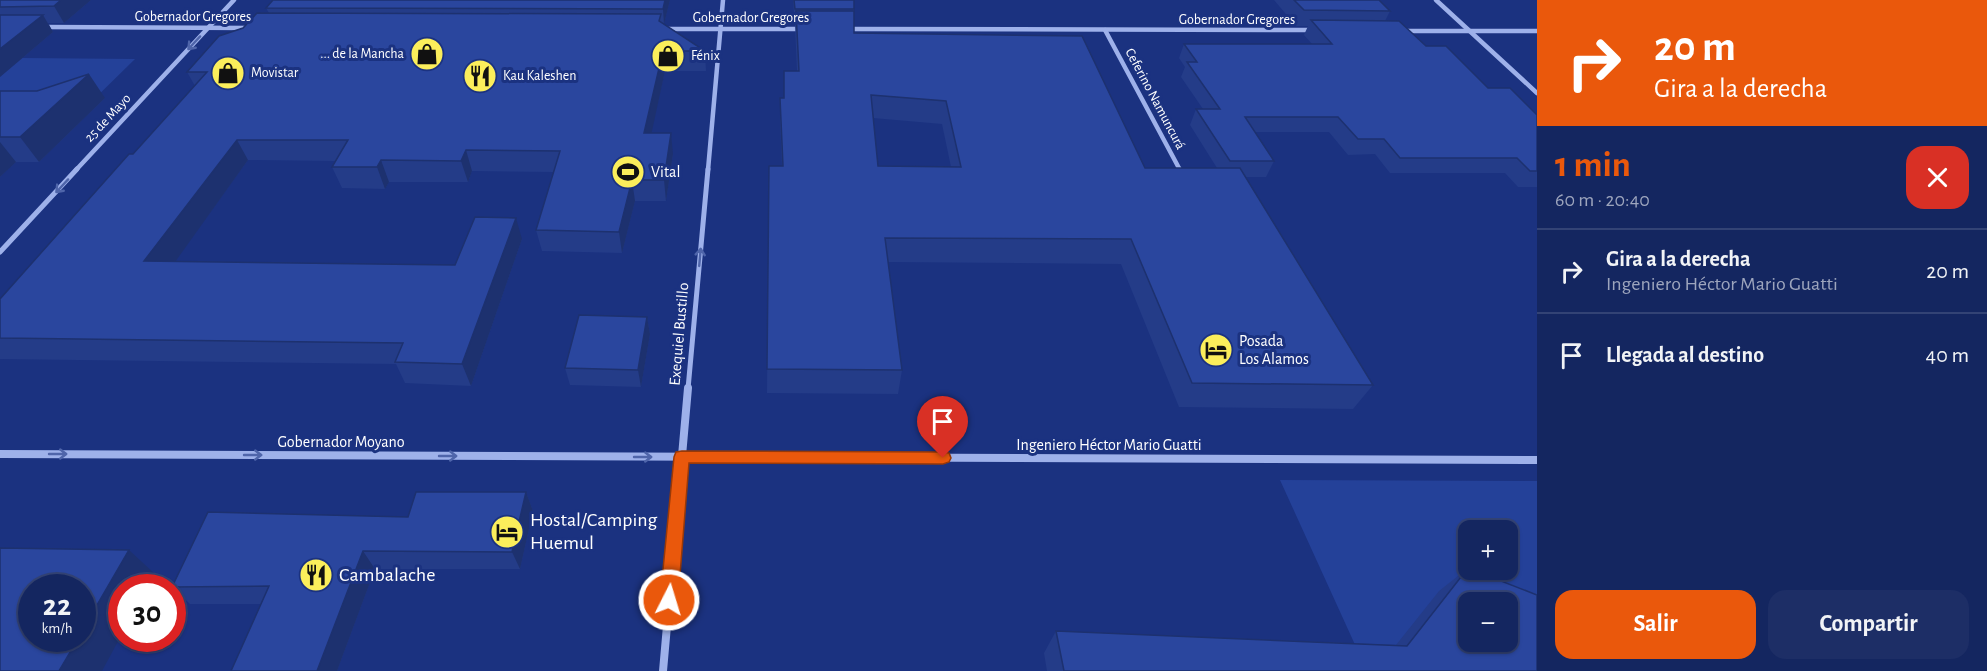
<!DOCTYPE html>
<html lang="es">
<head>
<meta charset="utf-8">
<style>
  body { margin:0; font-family:"Alegreya Sans",sans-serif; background:#1d2e66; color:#f1f3f6; height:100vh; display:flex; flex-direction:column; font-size:22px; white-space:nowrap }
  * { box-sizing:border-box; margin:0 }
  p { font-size:20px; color:#9da5bd }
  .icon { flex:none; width:33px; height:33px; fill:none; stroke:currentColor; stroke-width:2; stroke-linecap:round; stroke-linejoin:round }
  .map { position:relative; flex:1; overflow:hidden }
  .sheet { display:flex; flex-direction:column; background:#142660; width:450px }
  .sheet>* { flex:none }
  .banner { background:#ea580c; color:#fff; overflow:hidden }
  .buttons { position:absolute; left:1458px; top:520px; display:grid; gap:12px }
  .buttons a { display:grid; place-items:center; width:60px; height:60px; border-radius:12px; background:#142660; box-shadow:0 2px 4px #0004,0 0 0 2px #334375; font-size:30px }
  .speed { position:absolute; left:18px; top:574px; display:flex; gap:12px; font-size:30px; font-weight:700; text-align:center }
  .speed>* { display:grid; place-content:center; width:78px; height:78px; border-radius:50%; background:#142660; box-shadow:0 2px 4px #0004,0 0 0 2px #334375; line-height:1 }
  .speed small { font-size:15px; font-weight:400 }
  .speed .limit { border:9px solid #d22; background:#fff; color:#111 }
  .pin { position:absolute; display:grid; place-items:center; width:51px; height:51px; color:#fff; margin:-62px -26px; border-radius:50% 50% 50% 0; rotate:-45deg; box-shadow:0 0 6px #0007 }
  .pin .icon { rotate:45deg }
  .me { position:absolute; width:66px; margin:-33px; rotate:5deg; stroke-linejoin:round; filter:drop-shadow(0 0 4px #0008) }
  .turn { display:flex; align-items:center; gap:21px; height:126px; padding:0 18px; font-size:27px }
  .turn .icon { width:78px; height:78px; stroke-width:2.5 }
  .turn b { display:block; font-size:42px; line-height:51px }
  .round { display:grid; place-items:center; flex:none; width:63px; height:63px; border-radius:18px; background:#1d2e66 }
  .overview { display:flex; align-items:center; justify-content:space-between; height:102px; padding:0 18px }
  h1 { font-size:36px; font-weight:700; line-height:45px; color:#ea580c }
  .action { display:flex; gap:12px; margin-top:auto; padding:12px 18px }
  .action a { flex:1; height:69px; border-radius:18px; background:#ea580c; color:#fff; font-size:24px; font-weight:700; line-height:69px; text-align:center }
  .action a+a { background:#1d2e66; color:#f1f3f6 }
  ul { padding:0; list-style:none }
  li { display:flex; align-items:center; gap:18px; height:84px; padding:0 18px; border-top:2px solid #334375 }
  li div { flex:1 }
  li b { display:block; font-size:22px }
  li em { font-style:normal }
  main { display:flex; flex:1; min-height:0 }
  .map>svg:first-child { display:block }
  .green { fill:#244199; fill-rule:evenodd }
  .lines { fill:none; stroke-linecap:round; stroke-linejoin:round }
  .street-far2 { stroke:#9eb1ea; stroke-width:4.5 }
  .street-far1 { stroke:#9eb1ea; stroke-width:5 }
  .street { stroke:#9eb1ea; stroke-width:8 }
  .wall { fill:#243c88; fill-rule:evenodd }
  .shaded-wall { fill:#1d316f }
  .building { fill:#2a469e; stroke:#1d316f; stroke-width:1.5; fill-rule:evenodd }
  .oneway { stroke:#4f65aa }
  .route { fill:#ea580c; stroke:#983908; stroke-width:1.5 }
  .labels { text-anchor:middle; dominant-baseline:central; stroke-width:6; stroke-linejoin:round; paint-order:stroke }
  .far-street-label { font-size:14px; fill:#fff; stroke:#1b3280 }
  .far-poi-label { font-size:14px; fill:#fff; stroke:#1b3280; text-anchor:start }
  .poi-label { font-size:16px; fill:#fff; stroke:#1b3280; text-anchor:start }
  .street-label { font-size:16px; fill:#fff; stroke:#1b3280 }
  .near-poi-label { font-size:20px; fill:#fff; stroke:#1b3280; text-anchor:start }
</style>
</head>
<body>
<main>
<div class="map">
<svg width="1537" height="671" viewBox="0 0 1537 671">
  <rect width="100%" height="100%" fill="#1b3280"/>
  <g class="green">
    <polygon points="22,58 135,59 82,111 0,110 0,76"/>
    <path d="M1280 480 1537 481V671H1367ZM1468 531H1508V570H1468ZM1468 603H1508V642H1468Z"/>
  </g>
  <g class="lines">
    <g class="street-far2">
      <polyline points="1436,0 1537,93"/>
      <polyline points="44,27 249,28"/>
      <polyline points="665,29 801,29"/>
      <polyline points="848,29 1314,30"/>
      <polyline points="1105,30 1180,170"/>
      <polyline points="1403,31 1537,31"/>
      <polyline points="76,170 234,0"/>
      <polyline points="708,170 723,0"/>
    </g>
    <g class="street-far1">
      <polyline points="1179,169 1181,173"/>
      <polyline points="0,252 77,169"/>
      <polyline points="688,389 708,169"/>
    </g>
    <g class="street">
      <polyline points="0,454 1537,460"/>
      <polyline points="663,671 688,388"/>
    </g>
  </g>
  <g class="wall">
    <polygon points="0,0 91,0 64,23 48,23 53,32 0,77"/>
    <polygon points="273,0 670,0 664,24 705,51 706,71 665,71 651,133 673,154 666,201 635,201 622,253 542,251 536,230 554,172 472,171 468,182 389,182 385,189 342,188 332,167 335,161 248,160 175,261 455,265 522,239 471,386 405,383 396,364 0,359 0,299 133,154 195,86 187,72 243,28 269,13 266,8"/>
    <path d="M793 0H854V33L1145 168H1217L1190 125 1196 109H1203L1181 77 1185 67 1179 58 1184 44H1312L1304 35 1308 26H1296L1274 0H1379L1390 11 1385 21 1426 46 1488 88 1537 115V187H1518L1505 173H1390L1375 154 1348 155 1329 132H1255L1274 161 1266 177H1245L1373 385 1353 409 1179 407 1121 264 888 262 902 370 898 394 767 393 769 166H782L780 122V98H783L797 71 795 25ZM873 118 942 124 951 167 878 166Z"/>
    <polygon points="0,91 105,98 39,162 16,162 0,177"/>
    <polygon points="647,317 650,334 641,387 570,385 565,368"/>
    <polygon points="526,492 533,511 520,569 375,569 337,671 231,671 261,604 190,604 172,587"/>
    <polygon points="1468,568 1537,671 1047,671 1044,653 1056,631 1396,645 1439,591"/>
  </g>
  <g class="shaded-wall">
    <polygon points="61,0 91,0 64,23 54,6"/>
    <polygon points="665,0 670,0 664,24 663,9"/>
    <polygon points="43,15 53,32 0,77 0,49"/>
    <polygon points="663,51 665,71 647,154 644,133"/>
    <polygon points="89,74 105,98 39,162 20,137"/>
    <polygon points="671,133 673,154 666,201 664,180"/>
    <polygon points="237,140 248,160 160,283 144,261"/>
    <polygon points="0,142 16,162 0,177"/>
    <polygon points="466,150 472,171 468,182 461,161"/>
    <polygon points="381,160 389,182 385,189 377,167"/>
    <polygon points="632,180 635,201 622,253 619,232"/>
    <polygon points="516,218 522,239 471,386 462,364"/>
    <polygon points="647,317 650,334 641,387 638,370"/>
    <polygon points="526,492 533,511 520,569 512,552"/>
    <polygon points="129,550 155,574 147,588 122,588 122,634 102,671 59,671 78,639 82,639 82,631"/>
    <polygon points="363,551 375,569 337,671 317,671"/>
  </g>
  <g class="building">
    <polygon points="0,0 61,0 54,6 0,7"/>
    <polygon points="273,0 665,0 663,9 266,8"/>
    <polygon points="794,0 854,0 854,9 795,9"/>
    <polygon points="1294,0 1379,0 1390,11 1304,10"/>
    <path d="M796 11H854V33L1082 36 1145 168H1240L1373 385 1192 383 1131 239 885 238 902 370 767 369 769 166H783L780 98H784V71H799ZM871 95 946 101 961 167 878 166Z"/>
    <polygon points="257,13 661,14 659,21 705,51 663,51 644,133 671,133 664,180 632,180 619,232 536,230 560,151 466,150 461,161 381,160 377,167 332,167 348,140 237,140 144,261 455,265 475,217 516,218 462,364 395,362 403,343 0,338 0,299 129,154 133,154 207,72 187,72 219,36 243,28"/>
    <polygon points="0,15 43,15 0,49"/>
    <polygon points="1311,20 1399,21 1426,46 1446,46 1488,88 1510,88 1537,115 1537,171 1530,171 1517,158 1400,158 1384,139 1358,139 1338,117 1245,117 1274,161 1230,161 1196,109 1220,109 1187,62 1197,62 1184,44 1332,44"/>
    <polygon points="89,74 20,137 0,137 0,91 37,91"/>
    <polygon points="579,315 647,317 638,370 565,368"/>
    <polygon points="416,492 526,492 512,552 363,551 317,671 231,671 269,586 172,587 208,512 408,517"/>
    <polygon points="0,548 129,550 82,631 82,588 32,588 32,639 78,639 59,671 0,671"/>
    <path d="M1468 568V570H1473L1537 595V671H1064L1056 631 1407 646ZM1468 603H1508V642H1468Z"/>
  </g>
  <defs><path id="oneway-shaft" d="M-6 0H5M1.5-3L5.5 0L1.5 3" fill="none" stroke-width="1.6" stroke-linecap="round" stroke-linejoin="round" transform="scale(1.5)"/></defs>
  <g class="oneway">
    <use href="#oneway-shaft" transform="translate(194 43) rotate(133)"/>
    <use href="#oneway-shaft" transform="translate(62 186) rotate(133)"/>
    <use href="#oneway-shaft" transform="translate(700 257) rotate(-85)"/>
    <use href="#oneway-shaft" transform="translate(58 454)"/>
    <use href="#oneway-shaft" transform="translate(253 455)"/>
    <use href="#oneway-shaft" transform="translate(448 456)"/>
    <use href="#oneway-shaft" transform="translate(643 457)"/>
  </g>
  <polygon class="route" points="682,451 943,452 949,453 951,458 949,462 943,464 689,463 678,600 675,606 669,608 663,606 660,600 674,457 676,452"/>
  <defs>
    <symbol id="shop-disc" viewBox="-11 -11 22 22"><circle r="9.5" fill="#fbee5b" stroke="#1b3280"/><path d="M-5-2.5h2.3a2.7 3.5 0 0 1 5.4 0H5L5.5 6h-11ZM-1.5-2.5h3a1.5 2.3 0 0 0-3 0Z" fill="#111"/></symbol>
    <symbol id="restaurant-disc" viewBox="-11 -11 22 22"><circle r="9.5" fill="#fbee5b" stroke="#1b3280"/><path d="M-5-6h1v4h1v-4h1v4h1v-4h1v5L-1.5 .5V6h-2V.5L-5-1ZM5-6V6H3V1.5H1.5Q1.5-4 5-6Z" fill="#111"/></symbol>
    <symbol id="stadium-disc" viewBox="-11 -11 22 22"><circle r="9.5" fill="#fbee5b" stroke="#1b3280"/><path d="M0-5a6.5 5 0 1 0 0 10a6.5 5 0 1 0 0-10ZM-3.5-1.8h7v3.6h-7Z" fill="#111"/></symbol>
    <symbol id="hotel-disc" viewBox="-11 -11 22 22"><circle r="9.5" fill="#fbee5b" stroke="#1b3280"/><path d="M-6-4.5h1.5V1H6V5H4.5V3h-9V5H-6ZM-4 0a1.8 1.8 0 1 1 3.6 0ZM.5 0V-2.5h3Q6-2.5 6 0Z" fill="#111"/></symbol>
  </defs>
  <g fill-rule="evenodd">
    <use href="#shop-disc" x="408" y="35" width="38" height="38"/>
    <use href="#shop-disc" x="649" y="37" width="38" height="38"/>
    <use href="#shop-disc" x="209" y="54" width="38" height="38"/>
    <use href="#restaurant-disc" x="461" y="57" width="38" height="38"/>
    <use href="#stadium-disc" x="609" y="153" width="38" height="38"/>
    <use href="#hotel-disc" x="1197" y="331" width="38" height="38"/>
    <use href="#hotel-disc" x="488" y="513" width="38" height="38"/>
    <use href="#restaurant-disc" x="297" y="556" width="38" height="38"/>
  </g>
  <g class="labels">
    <g class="far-street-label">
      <text x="193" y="17">Gobernador Gregores</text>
      <text x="751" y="18">Gobernador Gregores</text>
      <text x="1237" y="20">Gobernador Gregores</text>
      <text transform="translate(1155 99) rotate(62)">Ceferino Namuncurá</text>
      <text transform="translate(108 118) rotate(-47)">25 de Mayo</text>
    </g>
    <g class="far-poi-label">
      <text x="404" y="54" text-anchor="end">... de la Mancha</text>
      <text x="691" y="56">Fénix</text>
      <text x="251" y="73">Movistar</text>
      <text x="503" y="76">Kau Kaleshen</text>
    </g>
    <g class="poi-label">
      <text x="651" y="172">Vital</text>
      <text x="1239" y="341">Posada<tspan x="1239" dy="18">Los Alamos</tspan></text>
    </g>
    <g class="street-label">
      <text transform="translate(679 334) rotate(-85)">Exequiel Bustillo</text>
      <text x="341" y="442">Gobernador Moyano</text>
      <text x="1109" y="445">Ingeniero Héctor Mario Guatti</text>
    </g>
    <g class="near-poi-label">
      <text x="530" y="520">Hostal/Camping<tspan x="530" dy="23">Huemul</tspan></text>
      <text x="339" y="575">Cambalache</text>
    </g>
  </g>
</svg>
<div class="buttons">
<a>+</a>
<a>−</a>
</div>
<div class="speed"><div>22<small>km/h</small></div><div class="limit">30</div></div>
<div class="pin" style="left:943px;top:458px;background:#d93025"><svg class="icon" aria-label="arrive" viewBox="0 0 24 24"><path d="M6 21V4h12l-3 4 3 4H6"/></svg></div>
<svg class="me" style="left:669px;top:600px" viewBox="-20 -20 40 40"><circle r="17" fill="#ea580c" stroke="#fff" stroke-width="3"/><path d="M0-11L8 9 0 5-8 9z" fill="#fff"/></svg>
</div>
<section class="sheet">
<div class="banner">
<div class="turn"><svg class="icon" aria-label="right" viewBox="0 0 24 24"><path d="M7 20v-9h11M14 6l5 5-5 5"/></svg><div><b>20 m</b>Gira a la derecha</div></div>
</div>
<div class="overview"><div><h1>1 min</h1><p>60 m · 20:40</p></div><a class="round" style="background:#d93025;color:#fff"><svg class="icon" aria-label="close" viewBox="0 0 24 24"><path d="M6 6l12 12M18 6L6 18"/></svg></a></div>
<ul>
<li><svg class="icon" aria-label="right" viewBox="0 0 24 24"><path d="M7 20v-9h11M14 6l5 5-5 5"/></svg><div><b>Gira a la derecha</b><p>Ingeniero Héctor Mario Guatti</p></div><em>20 m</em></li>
<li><svg class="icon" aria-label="arrive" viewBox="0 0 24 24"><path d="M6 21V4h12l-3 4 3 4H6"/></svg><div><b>Llegada al destino</b></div><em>40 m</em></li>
</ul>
<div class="action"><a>Salir</a><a>Compartir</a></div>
</section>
</main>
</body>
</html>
